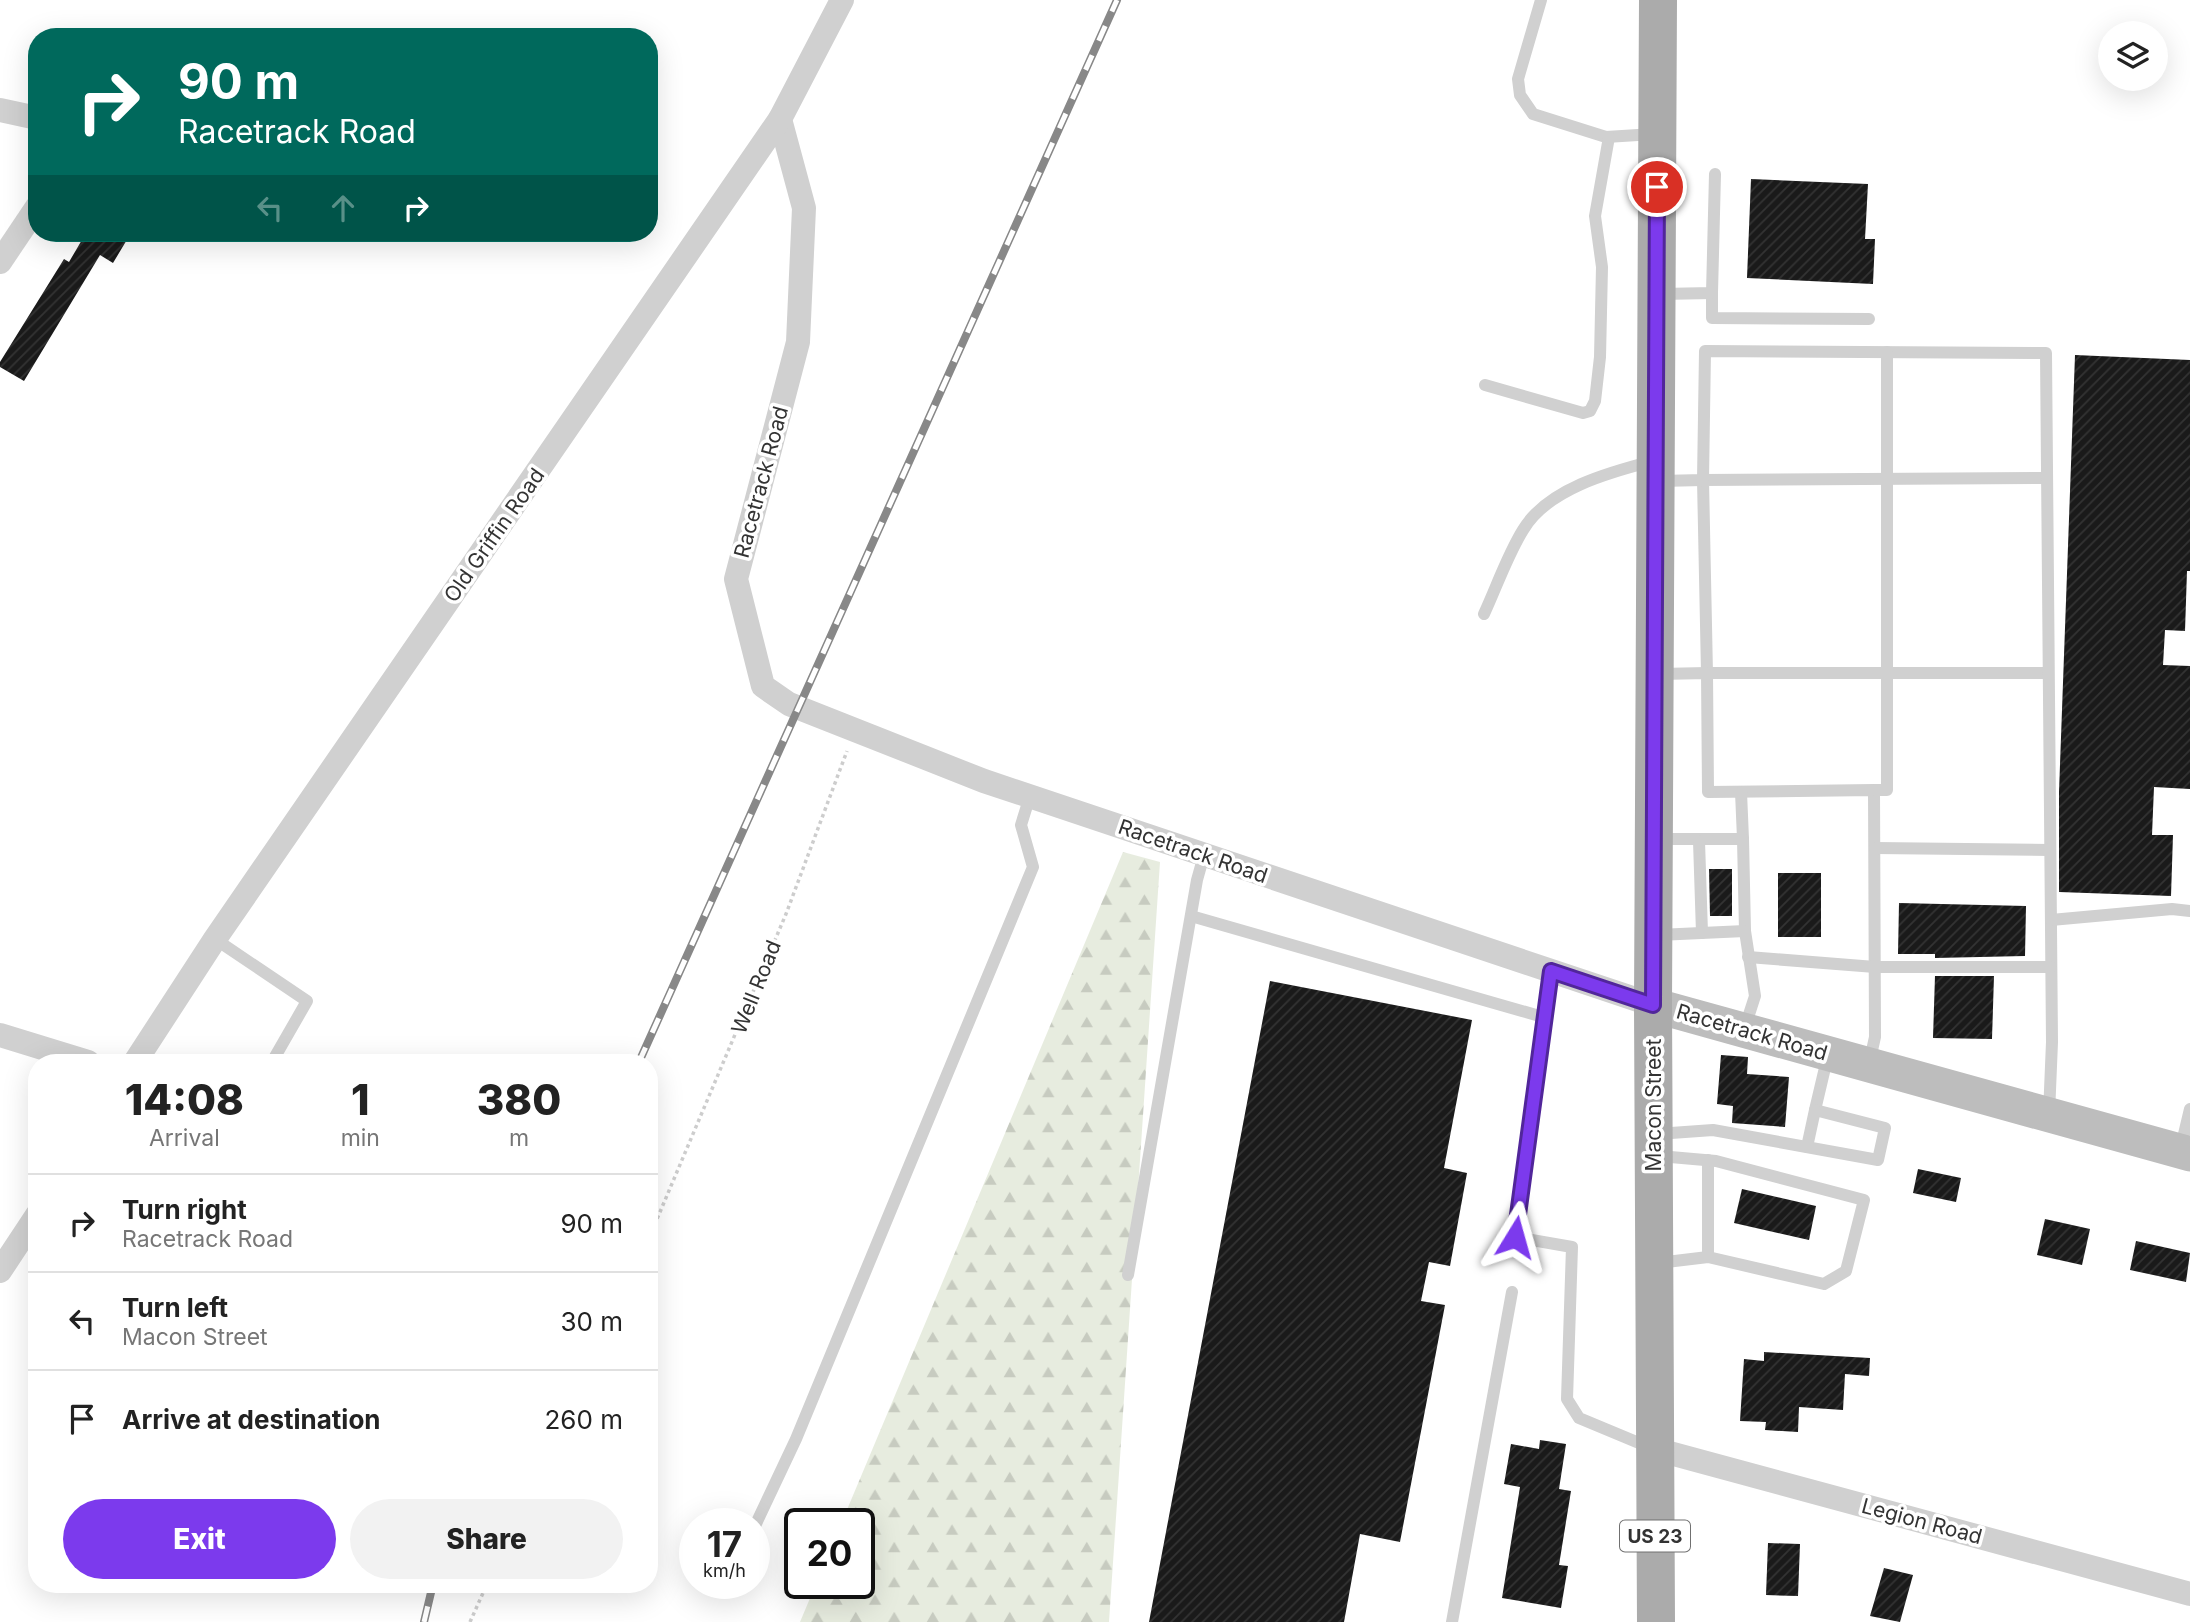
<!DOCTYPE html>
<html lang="en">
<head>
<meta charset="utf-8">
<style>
  body { margin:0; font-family:Inter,sans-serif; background:#f2f2f2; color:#222; height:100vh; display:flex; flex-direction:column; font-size:26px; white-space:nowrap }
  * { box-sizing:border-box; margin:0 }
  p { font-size:23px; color:#767676 }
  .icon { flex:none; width:38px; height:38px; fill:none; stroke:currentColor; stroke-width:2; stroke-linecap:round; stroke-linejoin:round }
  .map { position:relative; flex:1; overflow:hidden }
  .drawer { position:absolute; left:28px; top:1054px; width:630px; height:539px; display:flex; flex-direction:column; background:#fff; border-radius:28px; box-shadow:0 7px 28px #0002 }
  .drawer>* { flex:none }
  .hud { position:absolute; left:28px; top:28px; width:630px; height:214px; border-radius:28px; box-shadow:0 7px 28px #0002; background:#00695c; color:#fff; overflow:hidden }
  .controls { position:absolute; left:2098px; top:21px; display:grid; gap:14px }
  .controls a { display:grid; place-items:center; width:70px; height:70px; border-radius:50%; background:#fff; box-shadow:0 7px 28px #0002; font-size:35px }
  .speed { position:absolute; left:679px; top:1508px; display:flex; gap:14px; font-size:35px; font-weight:700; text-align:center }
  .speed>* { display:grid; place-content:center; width:91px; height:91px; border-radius:50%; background:#fff; box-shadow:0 7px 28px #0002; line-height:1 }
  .speed small { font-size:18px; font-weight:400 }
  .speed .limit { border:4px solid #111; border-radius:10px; background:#fff; color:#111 }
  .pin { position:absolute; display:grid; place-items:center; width:60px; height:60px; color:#fff; margin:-30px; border:4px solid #fff; border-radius:50%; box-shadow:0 2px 7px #0007 }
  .me { position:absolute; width:77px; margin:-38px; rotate:8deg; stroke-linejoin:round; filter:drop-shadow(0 0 5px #0008) }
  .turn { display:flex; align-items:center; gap:24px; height:147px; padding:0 35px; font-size:32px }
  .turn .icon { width:91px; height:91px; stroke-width:2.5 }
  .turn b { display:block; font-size:49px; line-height:60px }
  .lanes { display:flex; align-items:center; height:66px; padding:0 35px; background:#0003; justify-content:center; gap:35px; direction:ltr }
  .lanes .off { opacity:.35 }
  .eta { display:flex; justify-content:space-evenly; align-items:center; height:119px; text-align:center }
  .eta b { font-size:42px; font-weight:800; line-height:49px }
  .primary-button { display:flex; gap:14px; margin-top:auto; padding:14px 35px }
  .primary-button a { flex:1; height:80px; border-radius:42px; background:#7c3aed; color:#fff; font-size:28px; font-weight:800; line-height:80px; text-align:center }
  .primary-button a+a { background:#f2f2f2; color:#222 }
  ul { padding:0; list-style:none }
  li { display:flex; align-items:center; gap:21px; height:98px; padding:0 35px; border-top:2px solid #e0e0e0 }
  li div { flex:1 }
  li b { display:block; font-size:26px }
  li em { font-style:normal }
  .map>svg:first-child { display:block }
  .forest { fill:url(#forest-firs) }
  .building { fill:url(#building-hatch) }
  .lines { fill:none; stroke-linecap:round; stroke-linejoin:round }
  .path { stroke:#cdcdcd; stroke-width:3.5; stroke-dasharray:3.5 3.5; stroke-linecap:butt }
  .lane { stroke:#d0d0d0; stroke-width:12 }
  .street { stroke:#d0d0d0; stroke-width:24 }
  .secondary { stroke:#bdbdbd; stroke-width:35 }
  .primary { stroke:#ababab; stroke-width:38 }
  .rail-casing { stroke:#888; stroke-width:8 }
  .rail { stroke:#fff; stroke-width:5; stroke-dasharray:16; stroke-linecap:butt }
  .route-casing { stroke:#51269a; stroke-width:18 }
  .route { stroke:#7c3aed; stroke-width:12 }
  .labels { text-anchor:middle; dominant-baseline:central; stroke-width:7; stroke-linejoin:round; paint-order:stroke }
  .shield { fill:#fff; stroke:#707070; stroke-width:2 }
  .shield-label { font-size:19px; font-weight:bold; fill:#333 }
  .street-label { font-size:21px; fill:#333; stroke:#fff }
</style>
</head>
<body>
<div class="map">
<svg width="2190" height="1622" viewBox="0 0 2190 1622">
  <defs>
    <pattern id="forest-firs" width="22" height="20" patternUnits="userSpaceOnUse" patternTransform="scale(1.75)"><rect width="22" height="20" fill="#e7ecdf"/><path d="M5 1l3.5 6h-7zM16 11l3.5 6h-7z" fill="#c7cbc0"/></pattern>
    <pattern id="building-hatch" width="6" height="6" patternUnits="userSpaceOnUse" patternTransform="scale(1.75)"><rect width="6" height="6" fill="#1a1a1a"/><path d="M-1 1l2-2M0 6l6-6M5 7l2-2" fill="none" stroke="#333"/></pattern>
  </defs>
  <rect width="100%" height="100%" fill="#fff"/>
  <polygon class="forest" points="1123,852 1160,862 1109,1622 800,1622 816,1584 859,1584 859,1524 841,1524"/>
  <g class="building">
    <polygon points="1751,179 1868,184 1865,239 1875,239 1873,284 1747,278"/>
    <polygon points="86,233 131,233 113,263 100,255 24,381 0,367 0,362 64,259 69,262"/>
    <polygon points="2075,355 2190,360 2190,571 2187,571 2185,631 2165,630 2163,665 2190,666 2190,789 2154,787 2152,835 2173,835 2171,896 2059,892 2059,792"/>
    <polygon points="1709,869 1732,869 1732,916 1710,916"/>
    <rect x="1778" y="873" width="43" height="64"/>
    <polygon points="1899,903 2026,906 2025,956 1935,958 1935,954 1898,954"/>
    <polygon points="1935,976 1994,976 1992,1039 1933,1038"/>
    <polygon points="1270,981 1472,1020 1444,1168 1467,1173 1450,1266 1429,1262 1421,1301 1445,1305 1400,1542 1360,1534 1344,1622 1149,1622"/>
    <polygon points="1721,1055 1748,1057 1747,1074 1789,1077 1785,1127 1732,1123 1733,1106 1717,1104"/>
    <polygon points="1918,1169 1961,1178 1956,1202 1913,1193"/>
    <polygon points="1742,1189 1816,1206 1809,1240 1734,1223"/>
    <polygon points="2045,1219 2090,1229 2082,1265 2037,1255"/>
    <polygon points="2136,1241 2190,1253 2186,1282 2130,1270"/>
    <polygon points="1764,1352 1870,1358 1869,1376 1845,1374 1843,1410 1799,1407 1798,1432 1765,1430 1766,1422 1740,1421 1744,1359 1764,1361"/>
    <polygon points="1540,1440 1566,1444 1559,1489 1571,1491 1559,1565 1568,1566 1561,1608 1502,1598 1520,1487 1504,1484 1511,1444 1539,1449"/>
    <polygon points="1768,1543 1800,1544 1798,1596 1766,1595"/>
    <polygon points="1884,1568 1913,1575 1900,1622 1870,1616"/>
  </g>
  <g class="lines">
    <g class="path">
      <polyline points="649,1238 786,914 847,751"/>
      <polyline points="470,1622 487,1584"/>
    </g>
    <g class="lane">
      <polyline points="1541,0 1518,79 1520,95 1533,114 1606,137 1654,134"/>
      <polyline points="1712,293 1712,318 1869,319"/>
      <polyline points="1661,294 1712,293 1715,174"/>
      <polyline points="1485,385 1583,413 1590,411 1595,401 1600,357 1602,267 1595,216 1609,137"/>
      <polyline points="2047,478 1703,480 1707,673 2048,673"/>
      <polyline points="1660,481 1703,480 1705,351 2046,353 2052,1042 2049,1114"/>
      <path d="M1484 614C1497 586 1507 556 1523 530 1547 489 1610 472 1653 461"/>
      <polyline points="1660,674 1707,673 1708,792 1874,790 1875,1037 1869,1064"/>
      <polyline points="1874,790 1887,790 1887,352"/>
      <polyline points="1741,792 1743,839"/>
      <polyline points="1656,839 1743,839 1745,931 1755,996 1744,1030"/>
      <polyline points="1699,841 1702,933"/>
      <polyline points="1875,848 2050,850"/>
      <polyline points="1191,916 1543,1017 1515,1237 1572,1247 1567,1399 1579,1418 1651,1448"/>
      <polyline points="2051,920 2172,909 2190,911"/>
      <polyline points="1658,935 1745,931"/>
      <polyline points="215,939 307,1001 272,1062"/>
      <polyline points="1748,957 1875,967 2051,967"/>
      <polyline points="1543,1017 1551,971"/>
      <polyline points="1657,1134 1713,1130 1878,1160 1885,1128 1815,1110 1828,1055"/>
      <polyline points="1807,1147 1815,1110"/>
      <polyline points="2180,1151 2190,1109"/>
      <polyline points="1708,1257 1708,1160"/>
      <polyline points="1658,1263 1708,1257 1824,1284 1846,1271 1864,1200 1716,1161 1659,1156"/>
      <polyline points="1128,1275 1197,880 1204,855"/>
      <polyline points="754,1528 796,1439 1033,867 1021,825 1030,796"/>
      <polyline points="1452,1622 1512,1292"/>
    </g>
    <g class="street">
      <polyline points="0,110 37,118"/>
      <polyline points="780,119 804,208 798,342 736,579 763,686 789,704 984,781 1653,1005"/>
      <polyline points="0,262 37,207"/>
      <polyline points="0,1035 88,1062"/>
      <polyline points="135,1062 215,939 780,119 842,0"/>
      <polyline points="0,1271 37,1215"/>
      <polyline points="1655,1449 2190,1594"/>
    </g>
    <polyline class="secondary" points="1653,1005 2190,1154"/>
    <polyline class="primary" points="1656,1622 1653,1005 1658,0"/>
    <defs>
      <g id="rail">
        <polyline points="639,1062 1117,0"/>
        <polyline points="424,1622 433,1584"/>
      </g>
    </defs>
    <use href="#rail" class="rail-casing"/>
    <use href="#rail" class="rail"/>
  </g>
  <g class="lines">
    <defs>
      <polyline id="route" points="1515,1237 1551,971 1653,1005 1657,187"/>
    </defs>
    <use href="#route" class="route-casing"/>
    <use href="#route" class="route"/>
  </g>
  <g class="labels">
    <rect class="shield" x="1620" y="1520.5" width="70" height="31" rx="5"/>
    <g class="shield-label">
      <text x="1655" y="1536">US 23</text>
    </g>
    <g class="street-label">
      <text transform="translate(761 482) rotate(-75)">Racetrack Road</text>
      <text transform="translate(494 535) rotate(-55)">Old Griffin Road</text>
      <text transform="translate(1193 851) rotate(19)">Racetrack Road</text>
      <text transform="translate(756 987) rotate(-68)">Well Road</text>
      <text transform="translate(1752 1032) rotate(16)">Racetrack Road</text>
      <text transform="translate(1653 1105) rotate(-90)">Macon Street</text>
      <text transform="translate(1922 1521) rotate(15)">Legion Road</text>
    </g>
  </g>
</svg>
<div class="controls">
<a><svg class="icon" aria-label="layers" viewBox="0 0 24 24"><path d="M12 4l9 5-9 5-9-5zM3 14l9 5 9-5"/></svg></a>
</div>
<div class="speed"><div>17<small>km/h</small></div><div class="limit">20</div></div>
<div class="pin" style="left:1657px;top:187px;background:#d93025"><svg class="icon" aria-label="arrive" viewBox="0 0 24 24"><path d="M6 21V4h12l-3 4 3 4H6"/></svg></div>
<svg class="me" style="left:1515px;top:1237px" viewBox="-20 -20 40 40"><path d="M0-17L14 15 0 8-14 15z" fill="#7c3aed" stroke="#fff" stroke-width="4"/></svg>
<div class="hud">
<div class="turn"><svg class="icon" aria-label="right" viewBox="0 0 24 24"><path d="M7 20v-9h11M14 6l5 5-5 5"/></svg><div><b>90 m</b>Racetrack Road</div></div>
<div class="lanes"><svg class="icon off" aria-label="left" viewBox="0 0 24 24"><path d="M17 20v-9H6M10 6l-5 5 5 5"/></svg><svg class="icon off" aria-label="ahead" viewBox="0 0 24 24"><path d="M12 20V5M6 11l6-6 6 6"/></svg><svg class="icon" aria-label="right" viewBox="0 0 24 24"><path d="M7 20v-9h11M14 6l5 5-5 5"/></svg></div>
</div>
<section class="drawer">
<div class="eta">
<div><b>14:08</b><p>Arrival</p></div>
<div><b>1</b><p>min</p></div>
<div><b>380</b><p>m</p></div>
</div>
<ul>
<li><svg class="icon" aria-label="right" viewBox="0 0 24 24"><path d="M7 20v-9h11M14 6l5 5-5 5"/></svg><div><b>Turn right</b><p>Racetrack Road</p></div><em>90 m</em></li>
<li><svg class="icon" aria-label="left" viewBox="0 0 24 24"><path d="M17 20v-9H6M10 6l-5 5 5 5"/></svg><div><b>Turn left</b><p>Macon Street</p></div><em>30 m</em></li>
<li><svg class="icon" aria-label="arrive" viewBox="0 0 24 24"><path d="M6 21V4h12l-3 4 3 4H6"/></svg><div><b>Arrive at destination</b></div><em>260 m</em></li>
</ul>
<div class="primary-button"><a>Exit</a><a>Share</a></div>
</section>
</div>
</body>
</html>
